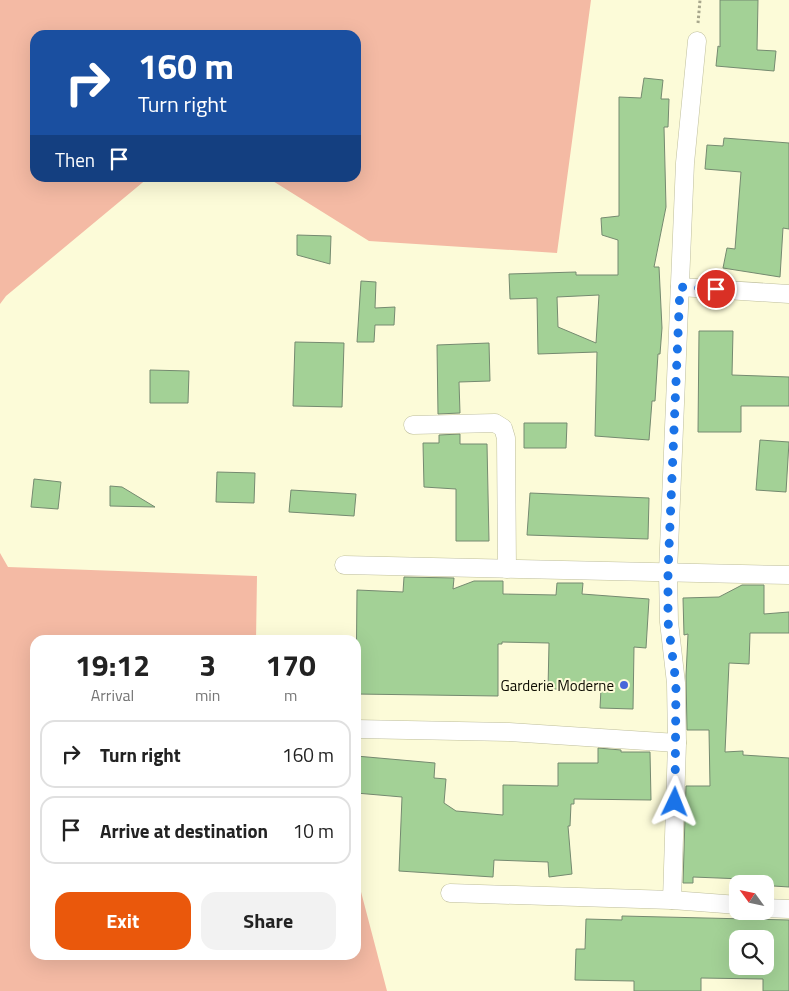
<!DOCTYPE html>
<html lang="en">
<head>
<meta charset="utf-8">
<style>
  body { margin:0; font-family:"Titillium Web",sans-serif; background:#f2f2f2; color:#222; height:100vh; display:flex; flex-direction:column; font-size:19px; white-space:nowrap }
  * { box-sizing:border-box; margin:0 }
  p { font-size:16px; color:#767676 }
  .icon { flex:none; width:28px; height:28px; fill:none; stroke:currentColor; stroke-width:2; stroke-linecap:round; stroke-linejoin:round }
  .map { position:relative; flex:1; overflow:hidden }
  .side { position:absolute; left:30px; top:635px; width:331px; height:325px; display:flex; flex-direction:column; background:#fff; border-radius:15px; box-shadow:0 5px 20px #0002 }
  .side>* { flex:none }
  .guide { position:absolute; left:30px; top:30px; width:331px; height:152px; border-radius:15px; box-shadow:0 5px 20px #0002; background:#1a4fa0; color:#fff; overflow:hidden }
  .needle { width:32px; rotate:303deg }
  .controls { position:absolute; left:729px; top:875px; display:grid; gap:10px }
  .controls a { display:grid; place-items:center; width:45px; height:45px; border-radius:10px; background:#fff; box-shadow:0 5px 20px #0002; font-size:25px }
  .pin { position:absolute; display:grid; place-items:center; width:42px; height:42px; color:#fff; margin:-21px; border:2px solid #fff; border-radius:50%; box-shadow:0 1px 5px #0007 }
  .me { position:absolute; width:55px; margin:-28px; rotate:2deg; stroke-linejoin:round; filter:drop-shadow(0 0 4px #0008) }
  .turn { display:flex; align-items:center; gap:18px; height:105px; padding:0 25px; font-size:22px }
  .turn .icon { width:65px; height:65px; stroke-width:2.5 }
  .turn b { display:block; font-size:35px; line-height:42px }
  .then { display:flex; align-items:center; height:48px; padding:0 25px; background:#0003; gap:10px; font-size:19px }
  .eta { display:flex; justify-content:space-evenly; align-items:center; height:85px; text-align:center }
  .eta b { font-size:30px; font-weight:700; line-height:35px }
  .button { display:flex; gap:10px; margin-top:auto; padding:10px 25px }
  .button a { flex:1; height:58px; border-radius:15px; background:#ea580c; color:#fff; font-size:20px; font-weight:700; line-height:58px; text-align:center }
  .button a+a { background:#f2f2f2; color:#222 }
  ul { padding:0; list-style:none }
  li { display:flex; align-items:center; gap:15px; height:68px; margin:0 10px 8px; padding:0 15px; border:2px solid #e0e0e0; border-radius:15px }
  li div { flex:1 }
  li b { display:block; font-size:19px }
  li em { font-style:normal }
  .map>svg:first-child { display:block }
  .green { fill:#f4baa4 }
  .building { fill:#a3d196; stroke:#758a70; fill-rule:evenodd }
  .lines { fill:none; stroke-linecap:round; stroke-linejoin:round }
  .minor-casing { stroke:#bebe9c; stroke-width:19 }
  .path { stroke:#a7a68c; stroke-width:3; stroke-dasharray:2.5 2.5; stroke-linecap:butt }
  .minor { stroke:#fff; stroke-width:18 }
  .route { stroke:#1a73e8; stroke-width:9; stroke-dasharray:0 16.2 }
  .poi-dot { fill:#4866da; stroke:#fcfbd8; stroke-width:2 }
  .labels { text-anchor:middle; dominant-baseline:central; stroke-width:4; stroke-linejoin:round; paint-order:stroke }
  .poi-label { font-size:15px; fill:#0e0d03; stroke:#fcfbd8; text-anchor:end }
</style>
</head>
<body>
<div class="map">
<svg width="789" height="991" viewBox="0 0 789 991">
  <rect width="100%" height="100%" fill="#fcfbd8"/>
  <g class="green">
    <polygon points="0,0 591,0 557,253 369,241 268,178 356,178 356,35 35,35 35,178 148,178 6,296 0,304"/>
    <polygon points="0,553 8,567 257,576 256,640 35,640 35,955 356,955 356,885 360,888 387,991 0,991"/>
  </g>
  <g class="building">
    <polygon points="720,0 758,0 757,50 776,51 774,71 716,66 718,46 720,47"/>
    <path d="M644 78 663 80 661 99H669L668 127H664L666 207 654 267H659L662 328 660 354H658L655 401H652L649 440 595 436 597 352 538 354 537 298 510 299 509 274 576 272V275H618V240L602 235 601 218 619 216V97L641 98ZM599 295 596 343 558 327 557 297Z"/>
    <polygon points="724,138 789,143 789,229 783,228 780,277 723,268 727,248 735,249 741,172 705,169 707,145 723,146"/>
    <polygon points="297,235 331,236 330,264 297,255"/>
    <polygon points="361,281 376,282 375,308 395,307 394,325 375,325 374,342 357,342"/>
    <polygon points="699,331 733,331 732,375 789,377 789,406 741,406 741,432 698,432"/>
    <polygon points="295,342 344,343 342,407 293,406"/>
    <polygon points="489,343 490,381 459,382 460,413 438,414 437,345"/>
    <polygon points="150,370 189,371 188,403 150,403"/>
    <polygon points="524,423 567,423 566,448 524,448"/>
    <polygon points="460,434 460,444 487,444 489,541 456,541 456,489 424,487 423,443 439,443 439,435"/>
    <polygon points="760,440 789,442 786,492 756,490"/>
    <polygon points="217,472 255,473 254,503 216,502"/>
    <polygon points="34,479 61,482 58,509 31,507"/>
    <polygon points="110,486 122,487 155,507 110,506"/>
    <polygon points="291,490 356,494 354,516 289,512"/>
    <polygon points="530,493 649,498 648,539 527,535"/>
    <polygon points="404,577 454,578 453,589 474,581 503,581 503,594 556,595 557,583 583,583 582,594 649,599 646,648 634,647 633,709 600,708 601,689 548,689 549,643 502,642 502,644 498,644 498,696 356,694 357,590 403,592"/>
    <polygon points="742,585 764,585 764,614 789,612 789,633 750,633 749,664 729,663 725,752 743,751 743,755 789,758 789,887 742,884 743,879 693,877 693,883 683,883 686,786 710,786 709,730 687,730 686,676 688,634 684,635 683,598 719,597"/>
    <polygon points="598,748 621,750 621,752 650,752 651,800 574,799 574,804 571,804 570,826 568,826 572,874 549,877 548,862 494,860 493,877 399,871 402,797 356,793 356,756 435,763 434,778 446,779 444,803 456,811 503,815 503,785 558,786 558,763 598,763"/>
    <path d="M622 916 789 920V991H763V979L701 978V991H634V981L575 980 576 949H585L586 919 622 920ZM738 939H765V966H738Z"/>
  </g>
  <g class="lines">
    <defs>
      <g id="minor">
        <polyline points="680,287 789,294"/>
        <polyline points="413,425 495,423 503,428 506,438 507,569"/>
        <polyline points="344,565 789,575"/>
        <polyline points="356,729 509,732 677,743"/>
        <polyline points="450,893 672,900 738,905"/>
        <polyline points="672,900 677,743 676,683 669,622 668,572 685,163 697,41"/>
        <polyline points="765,908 789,909"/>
      </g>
    </defs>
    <use href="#minor" class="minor-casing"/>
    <polyline class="path" points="698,23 700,0"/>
    <use href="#minor" class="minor"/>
  </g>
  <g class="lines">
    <polyline class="route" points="675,802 676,683 668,622 668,572 680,287 716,289"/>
  </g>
  <circle class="poi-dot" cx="624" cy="685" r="5"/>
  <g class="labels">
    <g class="poi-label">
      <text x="614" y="685">Garderie Moderne</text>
    </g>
  </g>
</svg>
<div class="controls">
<a><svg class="needle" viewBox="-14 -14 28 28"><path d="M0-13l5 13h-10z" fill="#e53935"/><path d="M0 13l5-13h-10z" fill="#767676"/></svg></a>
<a><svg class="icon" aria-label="search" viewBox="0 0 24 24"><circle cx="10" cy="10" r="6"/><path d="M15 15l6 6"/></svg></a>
</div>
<div class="pin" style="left:716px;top:289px;background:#d93025"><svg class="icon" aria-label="arrive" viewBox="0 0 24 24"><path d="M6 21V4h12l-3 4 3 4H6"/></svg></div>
<svg class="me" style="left:675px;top:802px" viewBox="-20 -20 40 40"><path d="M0-17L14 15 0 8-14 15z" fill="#1a73e8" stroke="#fff" stroke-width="4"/></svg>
<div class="guide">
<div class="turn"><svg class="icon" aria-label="right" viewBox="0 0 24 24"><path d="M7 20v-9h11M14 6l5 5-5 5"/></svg><div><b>160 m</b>Turn right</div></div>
<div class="then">Then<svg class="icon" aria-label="arrive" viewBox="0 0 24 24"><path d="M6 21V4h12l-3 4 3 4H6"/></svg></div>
</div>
<section class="side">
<div class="eta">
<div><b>19:12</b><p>Arrival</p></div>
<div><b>3</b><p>min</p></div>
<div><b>170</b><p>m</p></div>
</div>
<ul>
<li><svg class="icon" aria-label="right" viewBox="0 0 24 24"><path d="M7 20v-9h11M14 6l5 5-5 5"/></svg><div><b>Turn right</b></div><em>160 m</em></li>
<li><svg class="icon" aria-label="arrive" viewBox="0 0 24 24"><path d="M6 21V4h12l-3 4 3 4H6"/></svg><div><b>Arrive at destination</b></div><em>10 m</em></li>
</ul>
<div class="button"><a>Exit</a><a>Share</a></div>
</section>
</div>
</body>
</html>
